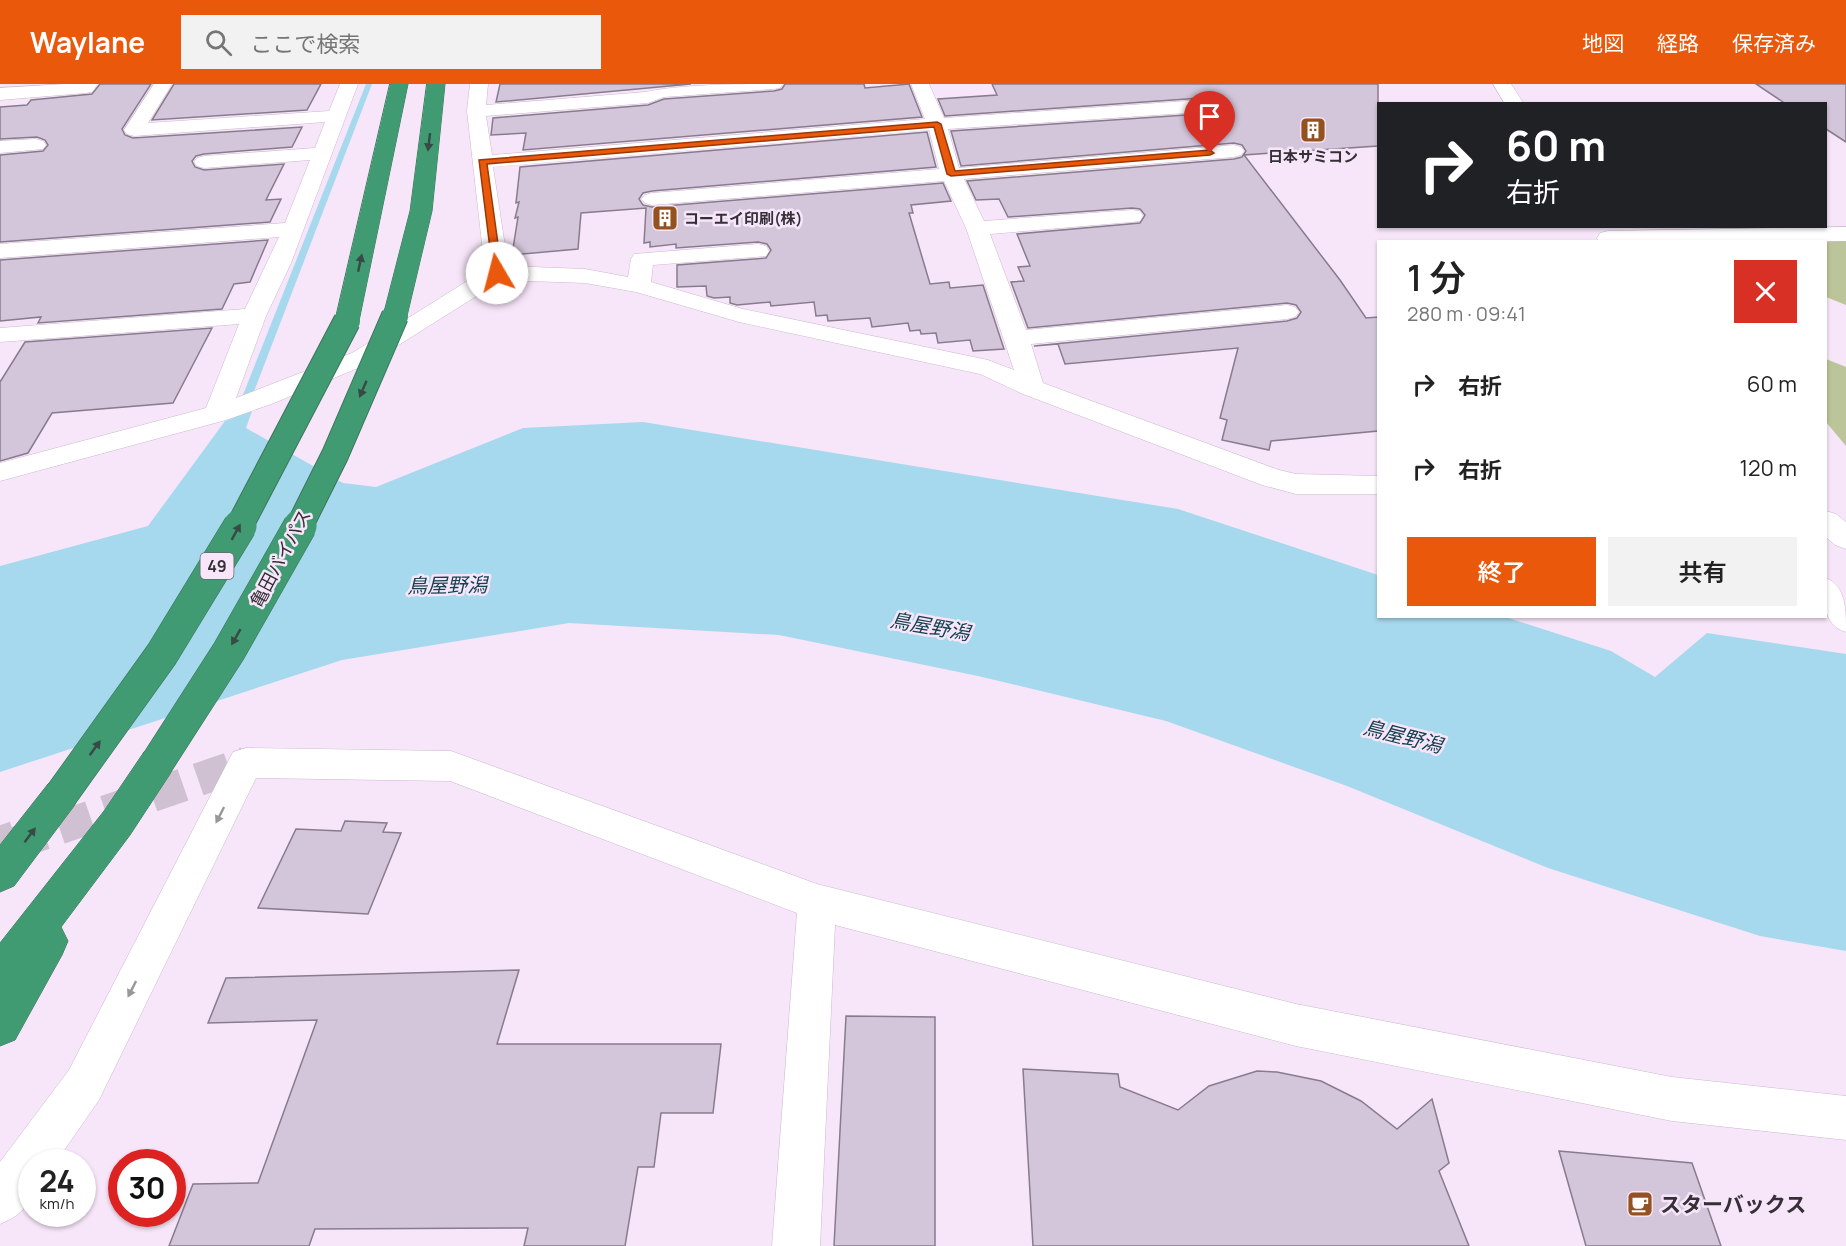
<!DOCTYPE html>
<html lang="ja">
<head>
<meta charset="utf-8">
<style>
  body { margin:0; font-family:Manrope,"Noto Sans JP",sans-serif; background:#f2f2f2; color:#222; height:100vh; display:flex; flex-direction:column; font-size:22px; white-space:nowrap }
  * { box-sizing:border-box; margin:0 }
  p { font-size:20px; color:#767676 }
  .icon { flex:none; width:33px; height:33px; fill:none; stroke:currentColor; stroke-width:2; stroke-linecap:round; stroke-linejoin:round }
  .map { position:relative; flex:1; overflow:hidden }
  .panel { position:absolute; left:1377px; top:156px; width:450px; height:378px; display:flex; flex-direction:column; background:#fff; border-radius:0px; box-shadow:0 2px 4px #0004 }
  .panel>* { flex:none }
  .banner { position:absolute; left:1377px; top:18px; width:450px; height:126px; border-radius:0px; box-shadow:0 2px 4px #0004; background:#202124; color:#fff; overflow:hidden }
  .speed { position:absolute; left:18px; top:1065px; display:flex; gap:12px; font-size:30px; font-weight:700; text-align:center }
  .speed>* { display:grid; place-content:center; width:78px; height:78px; border-radius:50%; background:#fff; box-shadow:0 2px 4px #0004; line-height:1 }
  .speed small { font-size:15px; font-weight:400 }
  .speed .limit { border:9px solid #d22; background:#fff; color:#111 }
  .pin { position:absolute; display:grid; place-items:center; width:51px; height:51px; color:#fff; margin:-62px -26px; border-radius:50% 50% 50% 0; rotate:-45deg; box-shadow:0 0 6px #0007 }
  .pin .icon { rotate:45deg }
  .me { position:absolute; width:66px; margin:-33px; rotate:352deg; stroke-linejoin:round; filter:drop-shadow(0 0 4px #0008) }
  .turn { display:flex; align-items:center; gap:21px; height:126px; padding:0 30px; font-size:27px }
  .turn .icon { width:78px; height:78px; stroke-width:2.5 }
  .turn b { display:block; font-size:42px; line-height:51px }
  .round { display:grid; place-items:center; flex:none; width:63px; height:63px; border-radius:0px; background:#f2f2f2 }
  .overview { display:flex; align-items:center; justify-content:space-between; height:102px; padding:0 30px }
  h1 { font-size:36px; font-weight:600; line-height:45px }
  .cta { display:flex; gap:12px; margin-top:auto; padding:12px 30px }
  .cta a { flex:1; height:69px; border-radius:0px; background:#ea580c; color:#fff; font-size:24px; font-weight:600; line-height:69px; text-align:center }
  .cta a+a { background:#f2f2f2; color:#222 }
  ul { padding:0; list-style:none }
  li { display:flex; align-items:center; gap:18px; height:84px; padding:0 30px }
  li div { flex:1 }
  li b { display:block; font-size:22px }
  li em { font-style:normal }
  header { display:flex; align-items:center; gap:36px; box-sizing:border-box; height:84px; padding:0 30px; background:#ea580c; color:#fff }
  header strong { font-size:28px }
  nav { display:flex; gap:33px; margin-inline-start:auto; font-size:21px }
  .search { width:420px; height:54px; background:#f2f2f2; display:flex; align-items:center; gap:15px; box-sizing:border-box; padding:0 21px; border-radius:0px; color:#767676; font-size:22px }
  .map>svg:first-child { display:block }
  .green { fill:#bcc599 }
  .water { fill:#a6d9ed }
  .lines { fill:none; stroke-linecap:round; stroke-linejoin:round }
  .stream { fill:#a6d9ed; fill-rule:evenodd }
  .building { fill:#d4c6da; stroke:#897b8e; stroke-width:1.5 }
  .minor-tunnel-far1 { stroke:#d0c1d2; stroke-width:33; stroke-dasharray:33 16; stroke-linecap:butt }
  .minor-tunnel { stroke:#d0c1d2; stroke-width:43; stroke-dasharray:43 21; stroke-linecap:butt }
  .minor-casing { stroke:#cab9cc; stroke-width:1 }
  .highway-casing { stroke:#3c755d; stroke-width:1 }
  .minor { fill:#fff; fill-rule:evenodd }
  .highway { fill:#409a72; fill-rule:evenodd }
  .highway-bridge-far1-casing { stroke:#3c755d; stroke-width:28; stroke-linecap:butt }
  .highway-bridge-casing { stroke:#3c755d; stroke-width:34; stroke-linecap:butt }
  .highway-bridge-far1 { stroke:#409a72; stroke-width:26 }
  .highway-bridge { stroke:#409a72; stroke-width:33 }
  .oneway { fill:#384a45 }
  .oneway2 { fill:#9a979a }
  .route { fill:#ea580c; stroke:#983908; stroke-width:1.5 }
  .labels { text-anchor:middle; dominant-baseline:central; stroke-width:5; stroke-linejoin:round; paint-order:stroke }
  .far-poi-label { font-size:15px; font-weight:bold; fill:#352f36; stroke:#f7e6f9 }
  .shield { fill:#f7e6f9; stroke:#6f6670; stroke-width:1.5 }
  .shield-label { font-size:16px; font-weight:bold; fill:#352f36 }
  .street-label { font-size:18px; fill:#352f36; stroke:#f7e6f9 }
  .water-label { font-size:20px; font-style:italic; fill:#154150; stroke:#f7e6f9 }
  .near-poi-label { font-size:21px; font-weight:bold; fill:#352f36; stroke:#f7e6f9; text-anchor:start }
</style>
</head>
<body>
<header>
<strong>Waylane</strong>
<div class="search"><svg class="icon" aria-label="search" viewBox="0 0 24 24"><circle cx="10" cy="10" r="6"/><path d="M15 15l6 6"/></svg>ここで検索</div>
<nav><a>地図</a><a>経路</a><a>保存済み</a></nav>
</header>
<div class="map">
<svg width="1846" height="1162" viewBox="0 0 1846 1162">
  <rect width="100%" height="100%" fill="#f7e6f9"/>
  <g class="green">
    <polygon points="1846,157 1846,221 1826,213 1826,158 1785,158"/>
    <polygon points="1826,275 1846,283 1846,362 1826,338"/>
  </g>
  <polygon class="water" points="252,327 246,344 343,399 376,403 523,344 643,338 1178,425 1378,491 1378,532 1505,533 1611,567 1655,593 1707,549 1846,570 1846,867 1760,852 1548,784 1347,702 1166,637 978,592 779,551 569,539 342,576 0,688 0,482 148,442 225,337"/>
  <g class="lines">
    <polygon class="stream" points="366,0 372,0 245,331 243,333 237,333 235,331"/>
  </g>
  <g class="building">
    <polygon points="100,0 151,0 122,45 125,51 133,54 302,43 292,63 204,70 196,72 192,77 195,83 204,86 284,80 266,116 281,115 270,138 0,158 0,71 43,67 48,61 45,56 37,53 0,55 0,23 27,21 31,16 92,10"/>
    <polygon points="174,0 321,0 307,26 152,36"/>
    <polygon points="500,0 691,0 496,18"/>
    <polygon points="785,0 864,0 865,4 909,0 922,33 523,66 526,49 491,51 493,34 648,21 664,15 774,7 782,5"/>
    <polygon points="992,0 1378,0 1378,62 1244,71 1340,196 1366,234 1378,233 1378,347 1271,357 1269,366 1222,356 1227,336 1220,334 1238,264 1065,280 1058,260 1034,262 1287,237 1297,234 1301,228 1296,221 1287,219 1028,244 1011,198 1024,197 1018,183 1030,182 1017,150 1140,139 1145,131 1140,125 1132,124 1008,133 999,115 976,116 967,97 1234,75 1242,73 1246,67 1242,61 1234,59 961,82 951,47 1201,30 1209,28 1212,23 1209,16 1201,14 945,32 938,15 997,11"/>
    <polygon points="1756,0 1846,0 1846,58 1826,45 1826,20 1786,20"/>
    <polygon points="927,48 936,83 652,107 643,109 639,115 643,121 652,123 943,99 951,117 911,121 913,129 909,129 930,200 949,198 950,204 983,201 1004,265 973,267 970,256 938,259 936,249 921,250 920,246 910,247 908,239 872,243 870,234 828,237 827,231 816,232 814,218 771,222 770,218 737,221 730,219 730,213 714,214 707,212 706,202 677,203 677,181 766,174 771,166 767,160 758,158 676,164 676,160 650,163 650,158 644,159 646,124 581,129 578,165 512,171 518,133 515,134 519,118 516,119 520,83"/>
    <polygon points="268,156 250,198 234,200 222,225 38,239 41,233 0,237 0,176"/>
    <polygon points="212,244 173,319 52,329 28,369 0,377 0,298 25,258"/>
    <polygon points="345,737 387,739 383,748 401,749 368,830 258,824 296,745 341,747"/>
    <polygon points="519,886 497,960 721,960 713,1029 661,1029 654,1083 638,1083 625,1162 524,1162 528,1144 315,1145 309,1162 169,1162 193,1100 258,1099 317,936 208,939 226,894"/>
    <polygon points="846,932 935,933 935,1162 834,1162"/>
    <polygon points="1023,985 1118,990 1120,1003 1178,1026 1209,1002 1257,987 1277,988 1321,997 1361,1017 1397,1045 1432,1015 1449,1079 1439,1087 1469,1162 1033,1162"/>
    <polygon points="1559,1067 1692,1079 1721,1162 1586,1162"/>
  </g>
  <g class="lines">
    <polyline class="minor-tunnel-far1" points="13,760 246,679"/>
    <polyline class="minor-tunnel" points="0,764 17,758"/>
    <defs>
      <g id="minor">
        <polygon points="65,0 98,0 92,8 86,9 0,16 0,4"/>
        <path d="M154 0H172L148 39 329 27 340 0H358L291 179 266 232 236 314 352 269 485 186 467 27 470 0H488L486 21 645 8C684 0 742 0 783 0L780 4 774 5 664 13 648 19 486 32 492 71 925 35 911 0H929L944 34 1201 16 1208 18 1210 22 1208 26 1201 28 948 45 959 84 1234 61 1241 63 1244 67 1241 71 1234 73 964 95 984 137 1132 126 1140 127 1143 132 1140 137 1132 138 990 150 1026 246 1287 221 1295 223 1299 228 1295 233 1287 235 1031 260 1043 299 1279 386 1296 390 1378 392V410H1296L1262 401 1023 310 980 290 739 238 636 208 585 199 502 196 370 279 274 319 226 336 0 397V379L206 324 239 240 0 258V244L245 225 279 153 0 174V160L285 139 310 76 204 84 197 82 194 78 197 74 204 72 315 64 325 38 134 52 127 50 124 46ZM929 46 939 85 652 109 645 111 641 115 645 119 652 121 944 97 966 144 1014 286 988 276 743 225 651 198 653 181 766 172 769 167 766 162 758 160 634 170 631 175 628 193 585 185 508 182 493 83Z"/>
        <polygon points="1493,0 1511,0 1524,20 1505,20"/>
        <polygon points="36,55 43,57 46,61 43,65 0,69 0,57"/>
        <polygon points="1846,143 1846,157 1599,158 1597,154 1600,149 1608,147"/>
        <polygon points="1826,427 1836,430 1846,438 1846,465 1835,461 1826,453"/>
        <path d="M1826 494C1846 502 1846 526 1846 548 1822 541 1824 516 1826 494Z"/>
        <path d="M246 664 451 667 817 800 1296 920 1672 993 1846 1012V1056L1672 1037 1296 962 835 841 820 1162H772L797 829 450 697 256 694 99 1016 56 1078H32C32 1111 34 1126 0 1140V1078L69 986 233 668Z"/>
      </g>
      <g id="highway">
        <polygon points="390,0 408,0 359,237 356,242 347,244 338,242 335,237"/>
        <polygon points="427,0 445,0 432,127 407,232 404,237 395,239 386,237 383,232 410,127"/>
        <polygon points="157,664 170,668 175,679 170,690 130,751 61,843 68,857 62,871 15,956 0,962 0,859 104,727 144,668"/>
        <polygon points="61,695 74,700 79,711 74,722 14,802 0,808 0,761 48,700"/>
      </g>
    </defs>
    <use href="#minor" class="minor-casing"/>
    <use href="#highway" class="highway-casing"/>
    <use href="#minor" class="minor"/>
    <use href="#highway" class="highway"/>
    <defs>
      <g id="highway-bridge-far1">
        <polyline points="239,443 347,237"/>
        <polyline points="299,443 335,371 395,232"/>
      </g>
      <g id="highway-bridge">
        <polyline points="157,679 229,567 300,442"/>
        <polyline points="61,711 162,570 240,442"/>
      </g>
    </defs>
    <use href="#highway-bridge-far1" class="highway-bridge-far1-casing"/>
    <use href="#highway-bridge" class="highway-bridge-casing"/>
    <use href="#highway-bridge-far1" class="highway-bridge-far1"/>
    <use href="#highway-bridge" class="highway-bridge"/>
  </g>
  <defs><path id="oneway-solid" d="M-6-.8H1V-3.2L6.5 0L1 3.2V.8H-6Z" transform="scale(1.5)"/></defs>
  <g class="oneway">
    <use href="#oneway-solid" transform="translate(429 58) rotate(97)"/>
    <use href="#oneway-solid" transform="translate(360 179) rotate(-78)"/>
    <use href="#oneway-solid" transform="translate(363 305) rotate(113)"/>
    <use href="#oneway-solid" transform="translate(236 448) rotate(-61)"/>
    <use href="#oneway-solid" transform="translate(236 553) rotate(120)"/>
    <use href="#oneway-solid" transform="translate(95 664) rotate(-54)"/>
    <use href="#oneway-solid" transform="translate(30 751) rotate(-53)"/>
  </g>
  <g class="oneway2">
    <use href="#oneway-solid" transform="translate(220 731) rotate(117)"/>
    <use href="#oneway-solid" transform="translate(132 905) rotate(117)"/>
  </g>
  <polygon class="route" points="937,38 941,40 955,87 1210,66 1214,69 1210,71 951,92 947,90 934,43 487,80 502,189 497,192 493,189 479,76"/>
  <defs>
    <symbol id="building-square" viewBox="-11 -11 22 22"><rect x="-9" y="-9" width="18" height="18" rx="4" fill="#945220" stroke="#f7e6f9"/><path d="M-4-6H4V6H1V3H-1V6H-4ZM-2.5-4.3h1.7v1.8h-1.7ZM.8-4.3h1.7v1.8H.8ZM-2.5-1h1.7V.8h-1.7ZM.8-1h1.7V.8H.8Z" fill="#fff"/></symbol>
    <symbol id="cafe-square" viewBox="-11 -11 22 22"><rect x="-9" y="-9" width="18" height="18" rx="4" fill="#945220" stroke="#f7e6f9"/><path d="M-5.5-4.5H6V0H3Q3 3.5 0 3.5H-2.5Q-5.5 3.5-5.5 0ZM3-3.2v2h1.7v-2ZM-6 4.5H4V6H-6Z" fill="#fff"/></symbol>
  </defs>
  <g fill-rule="evenodd">
    <use href="#building-square" x="1298" y="31" width="30" height="30"/>
    <use href="#building-square" x="650" y="119" width="30" height="30"/>
    <use href="#cafe-square" x="1625" y="1105" width="30" height="30"/>
  </g>
  <g class="labels">
    <g class="far-poi-label">
      <text x="1313" y="72">日本サミコン</text>
      <text x="684" y="134" text-anchor="start">コーエイ印刷(株)</text>
    </g>
    <rect class="shield" x="200.5" y="469" width="33" height="26" rx="4.5"/>
    <g class="shield-label">
      <text x="217" y="482">49</text>
    </g>
    <g class="street-label">
      <text transform="translate(280 474) rotate(-62)">亀田バイパス</text>
    </g>
    <g class="water-label">
      <text transform="translate(447 501) rotate(-1)">鳥屋野潟</text>
      <text transform="translate(930 542) rotate(10)">鳥屋野潟</text>
      <text transform="translate(1403 652) rotate(14)">鳥屋野潟</text>
    </g>
    <g class="near-poi-label">
      <text x="1660" y="1120">スターバックス</text>
    </g>
  </g>
</svg>
<div class="speed"><div>24<small>km/h</small></div><div class="limit">30</div></div>
<div class="pin" style="left:1210px;top:69px;background:#d93025"><svg class="icon" aria-label="arrive" viewBox="0 0 24 24"><path d="M6 21V4h12l-3 4 3 4H6"/></svg></div>
<svg class="me" style="left:497px;top:189px" viewBox="-20 -20 40 40"><circle r="19" fill="#fff"/><path d="M0-13L10 11 0 6-10 11z" fill="#ea580c"/></svg>
<div class="banner">
<div class="turn"><svg class="icon" aria-label="right" viewBox="0 0 24 24"><path d="M7 20v-9h11M14 6l5 5-5 5"/></svg><div><b>60 m</b>右折</div></div>
</div>
<section class="panel">
<div class="overview"><div><h1>1 分</h1><p>280 m · 09:41</p></div><a class="round" style="background:#d93025;color:#fff"><svg class="icon" aria-label="close" viewBox="0 0 24 24"><path d="M6 6l12 12M18 6L6 18"/></svg></a></div>
<ul>
<li><svg class="icon" aria-label="right" viewBox="0 0 24 24"><path d="M7 20v-9h11M14 6l5 5-5 5"/></svg><div><b>右折</b></div><em>60 m</em></li>
<li><svg class="icon" aria-label="right" viewBox="0 0 24 24"><path d="M7 20v-9h11M14 6l5 5-5 5"/></svg><div><b>右折</b></div><em>120 m</em></li>
</ul>
<div class="cta"><a>終了</a><a>共有</a></div>
</section>
</div>
</body>
</html>
